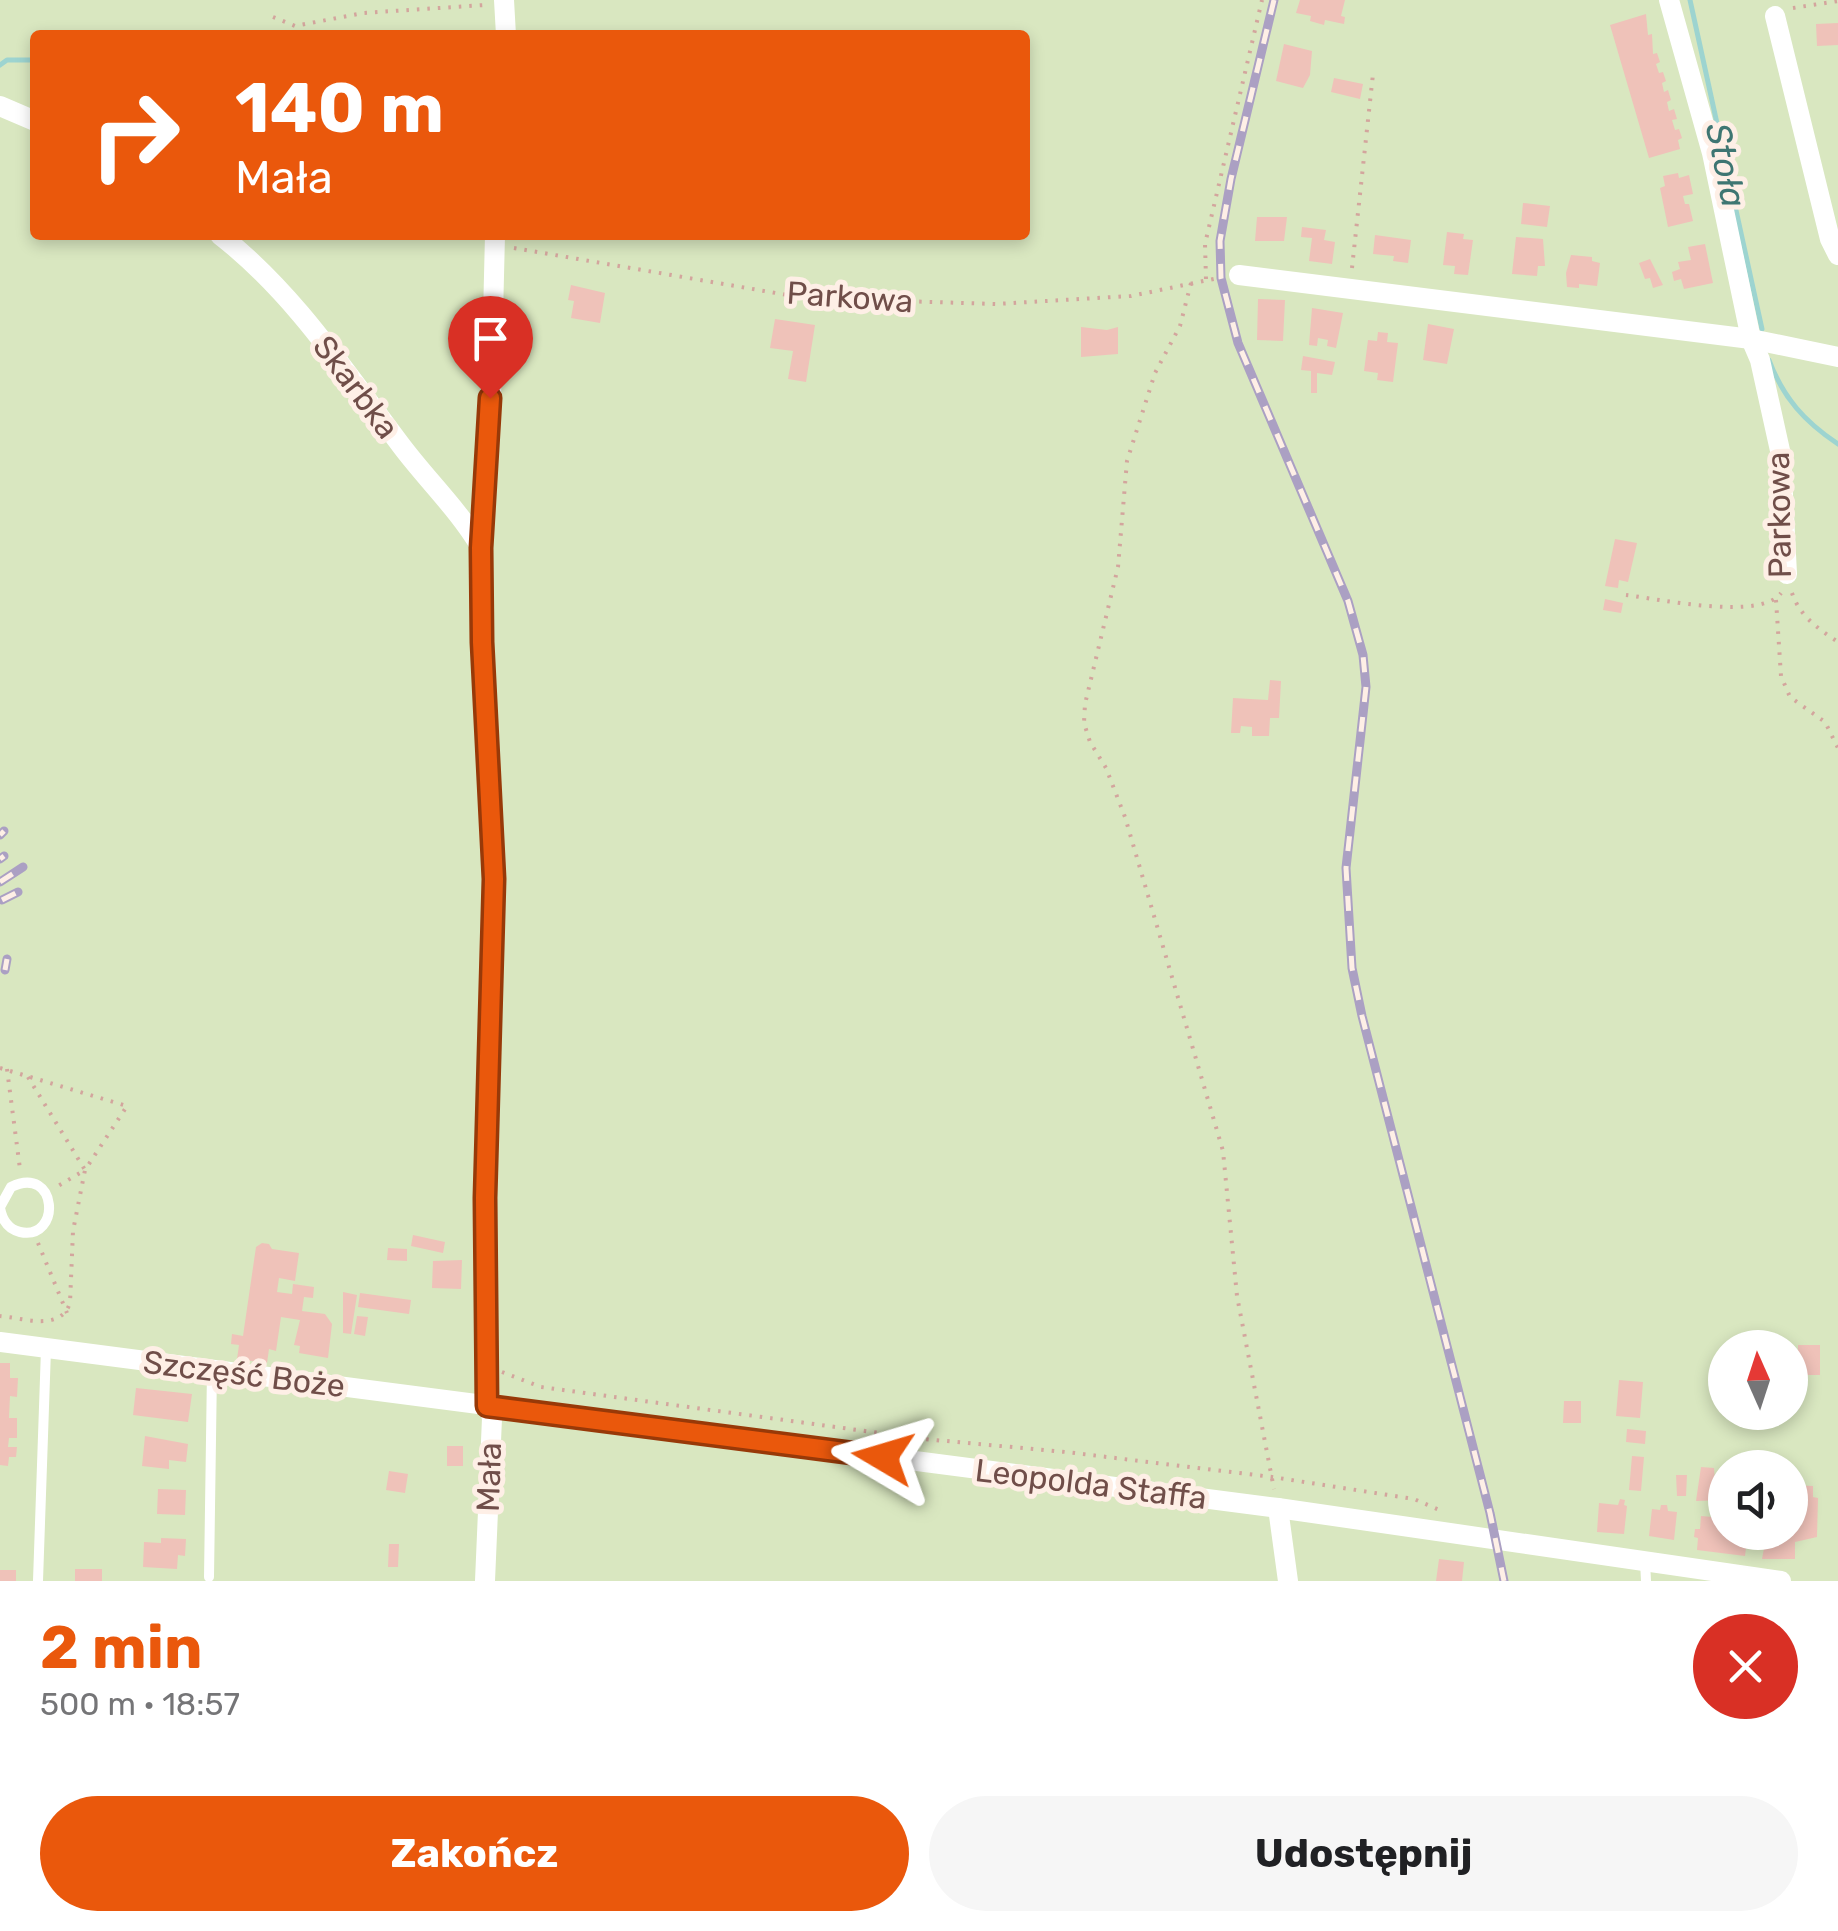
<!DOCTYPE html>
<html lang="pl">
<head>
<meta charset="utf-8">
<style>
  body { margin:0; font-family:Rubik,sans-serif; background:#f6f6f6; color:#202124; height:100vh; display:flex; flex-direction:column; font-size:38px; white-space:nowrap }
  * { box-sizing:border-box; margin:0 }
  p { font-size:32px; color:#757577 }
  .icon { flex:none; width:55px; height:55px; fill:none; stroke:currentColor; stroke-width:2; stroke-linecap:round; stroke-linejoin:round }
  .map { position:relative; height:1581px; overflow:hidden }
  .details { display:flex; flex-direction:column; background:#fff; flex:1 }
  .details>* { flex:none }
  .guide { position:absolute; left:30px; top:30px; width:1000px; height:210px; border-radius:10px; box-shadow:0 5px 15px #0003; background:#ea580c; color:#fff; overflow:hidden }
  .needle { width:65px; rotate:357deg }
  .tools { position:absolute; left:1708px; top:1330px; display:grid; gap:20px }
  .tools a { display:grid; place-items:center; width:100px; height:100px; border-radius:50%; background:#fff; box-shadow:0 5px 15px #0003; font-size:50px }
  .pin { position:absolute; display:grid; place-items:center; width:85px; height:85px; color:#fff; margin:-102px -42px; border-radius:50% 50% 50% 0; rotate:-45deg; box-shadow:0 0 10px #0007 }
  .pin .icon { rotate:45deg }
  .me { position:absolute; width:110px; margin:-55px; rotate:277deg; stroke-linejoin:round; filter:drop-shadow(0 0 8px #0008) }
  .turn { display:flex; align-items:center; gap:35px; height:210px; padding:0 40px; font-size:45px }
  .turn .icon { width:130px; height:130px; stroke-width:2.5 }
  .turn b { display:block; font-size:70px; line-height:85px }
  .round { display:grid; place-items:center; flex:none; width:105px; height:105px; border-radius:52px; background:#f6f6f6 }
  .summary { display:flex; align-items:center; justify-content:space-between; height:170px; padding:0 40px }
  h1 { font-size:60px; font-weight:700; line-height:75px; color:#ea580c }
  .button { display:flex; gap:20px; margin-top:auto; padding:20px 40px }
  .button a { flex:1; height:115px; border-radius:60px; background:#ea580c; color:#fff; font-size:40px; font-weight:700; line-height:115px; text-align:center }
  .button a+a { background:#f6f6f6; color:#202124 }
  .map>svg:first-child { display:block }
  .green { fill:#d9e7c0; fill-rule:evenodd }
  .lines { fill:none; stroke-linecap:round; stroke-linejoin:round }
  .stream { stroke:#9dd4d0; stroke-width:5 }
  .building { fill:#efc2b9 }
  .path { stroke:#d3a59d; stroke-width:4; stroke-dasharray:2.5 8; stroke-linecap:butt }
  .lane { stroke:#fff; stroke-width:10 }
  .street { stroke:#fff; stroke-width:20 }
  .rail-casing { stroke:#aba0c3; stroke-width:9 }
  .rail { stroke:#feefe6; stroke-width:5; stroke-dasharray:15; stroke-linecap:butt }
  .route-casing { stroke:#983908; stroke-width:25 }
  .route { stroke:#ea580c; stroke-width:18 }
  .labels { text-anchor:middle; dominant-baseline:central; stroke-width:10; stroke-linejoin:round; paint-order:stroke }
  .street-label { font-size:32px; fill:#704e49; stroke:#feefe6 }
  .water-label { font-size:35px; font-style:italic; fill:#3e7672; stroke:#feefe6 }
</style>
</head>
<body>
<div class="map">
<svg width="1838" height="1581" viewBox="0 0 1838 1581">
  <rect width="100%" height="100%" fill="#fbeae0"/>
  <path class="green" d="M0 0H1838V1581H0ZM35 35H1025V235H35ZM1725 1348H1790V1412H1725ZM1725 1468H1790V1532H1725Z"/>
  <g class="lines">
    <g class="stream">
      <polyline points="1690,0 1762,329"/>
      <polyline points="0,65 7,60 35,60"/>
      <path d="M1769 360C1783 398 1805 422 1838 444"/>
    </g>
  </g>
  <g class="building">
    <polygon points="1300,0 1345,0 1341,16 1345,17 1344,24 1325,20 1324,25 1310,21 1311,16 1296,13"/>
    <polygon points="1646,14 1648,35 1652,34 1653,54 1657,53 1660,62 1656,64 1659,73 1663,72 1666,81 1662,83 1664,92 1668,90 1671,100 1667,102 1669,111 1674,109 1677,119 1672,120 1675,130 1679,129 1682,138 1678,140 1680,149 1649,158 1610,25"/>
    <polygon points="1838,23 1838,45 1817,46 1816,24"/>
    <polygon points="1284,44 1312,51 1310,75 1303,88 1276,81"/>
    <polygon points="1334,78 1363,84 1360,99 1331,92"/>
    <polygon points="1678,173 1679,178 1689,175 1693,194 1683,196 1685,204 1689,204 1693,221 1668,227 1660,188 1665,186 1663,176"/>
    <polygon points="1523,203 1550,206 1547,227 1521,224"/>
    <polygon points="1257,217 1287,217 1284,241 1255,241"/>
    <polygon points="1302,227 1326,230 1324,240 1335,242 1332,264 1309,261 1312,238 1301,237"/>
    <polygon points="1447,232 1464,234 1463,239 1473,240 1468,275 1454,274 1455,266 1443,265"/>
    <polygon points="1375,235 1411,240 1408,263 1393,261 1394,256 1373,254"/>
    <polygon points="1516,237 1543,239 1545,266 1538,266 1537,276 1512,274"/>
    <polygon points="1705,244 1713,283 1684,289 1681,279 1674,281 1672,272 1680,269 1678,262 1691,260 1688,247"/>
    <polygon points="1571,255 1592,257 1592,261 1600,263 1597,286 1579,284 1579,288 1567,287 1566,273"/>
    <polygon points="1650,259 1663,285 1653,288 1650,278 1645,279 1639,263"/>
    <polygon points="571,285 605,293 600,323 571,318 574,301 568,300"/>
    <polygon points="1258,299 1285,300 1283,341 1257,340"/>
    <polygon points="1312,308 1343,313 1336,348 1327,346 1328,340 1318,338 1317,346 1309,345"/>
    <polygon points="775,319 815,325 806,382 788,379 793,351 770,348"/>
    <polygon points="1428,324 1454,329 1447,364 1423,360"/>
    <polygon points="1081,327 1107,330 1118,327 1118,354 1081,357"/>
    <polygon points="1378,332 1388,333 1387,342 1398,343 1393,382 1377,380 1378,373 1364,371 1368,340 1377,341"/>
    <polygon points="1303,356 1335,362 1332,375 1317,373 1317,393 1311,393 1311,371 1301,370"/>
    <polygon points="1615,539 1637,543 1628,582 1619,580 1618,588 1605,586"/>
    <polygon points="1605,599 1623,603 1621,613 1603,610"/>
    <polygon points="1270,680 1281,681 1279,718 1270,718 1269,736 1252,736 1252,727 1241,726 1240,733 1231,733 1233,698 1268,700"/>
    <polygon points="413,1235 445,1242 443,1253 411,1246"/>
    <polygon points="262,1243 269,1244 272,1249 299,1253 295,1281 279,1278 277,1292 292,1294 293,1284 314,1287 313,1298 304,1297 302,1311 325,1314 332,1324 328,1358 299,1353 300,1346 294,1345 300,1320 281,1317 276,1351 269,1349 267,1363 237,1359 239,1345 231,1344 232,1334 243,1336 256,1247"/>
    <polygon points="388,1248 407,1249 407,1261 387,1260"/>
    <polygon points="462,1260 461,1289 432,1288 433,1261"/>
    <polygon points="343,1292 357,1295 351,1334 343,1333"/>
    <polygon points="360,1293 411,1300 409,1314 358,1307"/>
    <polygon points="357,1316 368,1317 365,1336 354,1334"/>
    <rect x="1798" y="1345" width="22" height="30"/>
    <polygon points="0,1363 10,1363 10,1378 18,1378 17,1397 10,1396 9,1418 17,1418 17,1438 9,1438 8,1447 17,1447 16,1457 9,1457 8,1466 0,1465"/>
    <polygon points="1619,1380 1643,1382 1640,1418 1616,1416"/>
    <polygon points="136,1388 192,1394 188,1422 133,1415"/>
    <polygon points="1564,1401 1581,1401 1581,1423 1563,1423"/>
    <polygon points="1627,1429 1646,1431 1645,1444 1626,1442"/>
    <polygon points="145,1436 188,1444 186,1462 169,1460 169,1469 142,1466"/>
    <rect x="447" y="1446" width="16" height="20"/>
    <polygon points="1632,1456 1644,1457 1641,1491 1629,1490"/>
    <polygon points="1701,1467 1714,1468 1715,1482 1725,1482 1725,1500 1696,1501"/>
    <polygon points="389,1471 408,1474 405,1493 386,1490"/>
    <polygon points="1676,1475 1687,1475 1686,1496 1677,1496"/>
    <polygon points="1790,1485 1813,1486 1813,1497 1818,1498 1817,1537 1795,1542 1795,1559 1762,1559 1767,1532 1790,1532"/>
    <polygon points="158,1489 186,1490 185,1515 157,1514"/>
    <polygon points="1620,1499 1625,1500 1624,1505 1627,1506 1624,1534 1597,1532 1599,1503 1618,1505"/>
    <polygon points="1661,1505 1667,1505 1668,1511 1677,1512 1674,1540 1649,1536 1652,1509 1660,1510"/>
    <polygon points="1701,1516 1725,1518 1725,1532 1748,1532 1745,1556 1697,1550 1698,1538 1694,1537 1695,1529 1700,1529"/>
    <polygon points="161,1538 186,1539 185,1556 178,1555 177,1569 143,1567 144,1542 161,1543"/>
    <polygon points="389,1544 399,1544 398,1567 388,1567"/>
    <polygon points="1439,1559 1464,1562 1462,1581 1436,1581"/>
    <rect x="75" y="1569" width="27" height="12"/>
    <rect x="0" y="1570" width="16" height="11"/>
  </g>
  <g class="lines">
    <g class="path">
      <polyline points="1793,8 1838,1"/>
      <polyline points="273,17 295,26 363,13 485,5"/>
      <polyline points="514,248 805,298 996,304 1131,296 1223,277"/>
      <polyline points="1352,268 1373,74"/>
      <polyline points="1206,279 1205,244 1262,0"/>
      <polyline points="1191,283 1180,326 1155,373 1127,461 1118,567 1085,704 1084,723 1090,742 1106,768 1125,817 1223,1151 1237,1296 1274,1489"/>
      <path d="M1792 593C1800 617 1819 629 1838 642"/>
      <path d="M1626 595C1659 599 1761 621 1781 593"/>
      <polyline points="1776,600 1781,676 1790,697 1825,722 1838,748"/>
      <path d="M0 1068 127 1106 85 1170 73 1231 70 1303C60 1332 24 1318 0 1316"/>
      <polyline points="7,1069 20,1169"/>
      <polyline points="28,1077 85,1170 58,1186"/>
      <polyline points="38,1243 67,1313"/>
      <polyline points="502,1372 541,1387 924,1439 1066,1452 1272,1477 1414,1499 1444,1512"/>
    </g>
    <g class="lane">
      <path d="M0 1207 11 1187C58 1164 62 1241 20 1232 7 1229 2 1219 0 1208"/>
      <polyline points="1645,1561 1646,1581"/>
      <polyline points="209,1577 212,1370"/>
      <polyline points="38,1581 46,1349"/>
    </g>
    <g class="street">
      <polyline points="504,0 506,35"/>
      <polyline points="1669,0 1712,153 1751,339 1760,360 1781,455 1787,574"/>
      <polyline points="1775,16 1830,239 1838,255"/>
      <polyline points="0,106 35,121"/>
      <path d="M220 235C293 292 344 370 400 444 426 479 458 509 480 546"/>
      <polyline points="1239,275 1751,339 1838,357"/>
      <polyline points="0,1342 1278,1508 1781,1581"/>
      <polyline points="1278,1508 1288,1581"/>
      <polyline points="485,1581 492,1418 485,1396 486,1134 494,879 482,642 481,548 491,398 495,235"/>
    </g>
    <defs>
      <g id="rail">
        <polyline points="1274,0 1231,179 1220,241 1221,278 1238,343 1348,601 1363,655 1366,687 1346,868 1352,968 1362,1016 1490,1513 1504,1581"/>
        <polyline points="0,835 4,831"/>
        <polyline points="0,859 4,856"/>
        <polyline points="0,882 23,867"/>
        <polyline points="2,900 18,892"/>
        <polyline points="5,970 7,959"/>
      </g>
    </defs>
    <use href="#rail" class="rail-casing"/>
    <use href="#rail" class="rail"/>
  </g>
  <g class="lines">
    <defs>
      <polyline id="route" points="490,398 481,548 482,642 494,879 485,1198 487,1406 883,1457"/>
    </defs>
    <use href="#route" class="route-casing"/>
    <use href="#route" class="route"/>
  </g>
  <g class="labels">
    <g class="street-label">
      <text transform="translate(850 297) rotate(4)">Parkowa</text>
      <text transform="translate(356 387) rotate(53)">Skarbka</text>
      <text transform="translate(1779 515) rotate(-91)">Parkowa</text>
      <text transform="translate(244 1374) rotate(7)">Szczęść Boże</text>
      <text transform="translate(489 1477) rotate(-88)">Mała</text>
      <text transform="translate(1091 1484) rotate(7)">Leopolda Staffa</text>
    </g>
    <g class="water-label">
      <text transform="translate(1726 165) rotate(78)">Stoła</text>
    </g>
  </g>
</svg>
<div class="tools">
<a><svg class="needle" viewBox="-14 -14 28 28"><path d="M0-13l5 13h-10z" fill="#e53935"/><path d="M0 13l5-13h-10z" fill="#757577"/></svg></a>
<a><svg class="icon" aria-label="sound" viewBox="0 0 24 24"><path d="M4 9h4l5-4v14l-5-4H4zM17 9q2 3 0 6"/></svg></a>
</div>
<div class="pin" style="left:490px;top:398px;background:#d93025"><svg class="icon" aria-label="arrive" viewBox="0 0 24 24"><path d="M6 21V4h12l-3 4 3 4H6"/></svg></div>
<svg class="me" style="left:883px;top:1457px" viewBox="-20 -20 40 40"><path d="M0-17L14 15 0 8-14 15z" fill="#ea580c" stroke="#fff" stroke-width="4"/></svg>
<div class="guide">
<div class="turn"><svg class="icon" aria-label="right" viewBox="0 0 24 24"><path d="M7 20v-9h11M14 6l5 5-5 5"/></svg><div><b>140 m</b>Mała</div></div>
</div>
</div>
<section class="details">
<div class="summary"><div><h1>2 min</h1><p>500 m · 18:57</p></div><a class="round" style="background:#d93025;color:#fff"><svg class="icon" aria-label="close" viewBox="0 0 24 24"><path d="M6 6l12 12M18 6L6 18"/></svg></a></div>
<div class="button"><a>Zakończ</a><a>Udostępnij</a></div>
</section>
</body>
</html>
